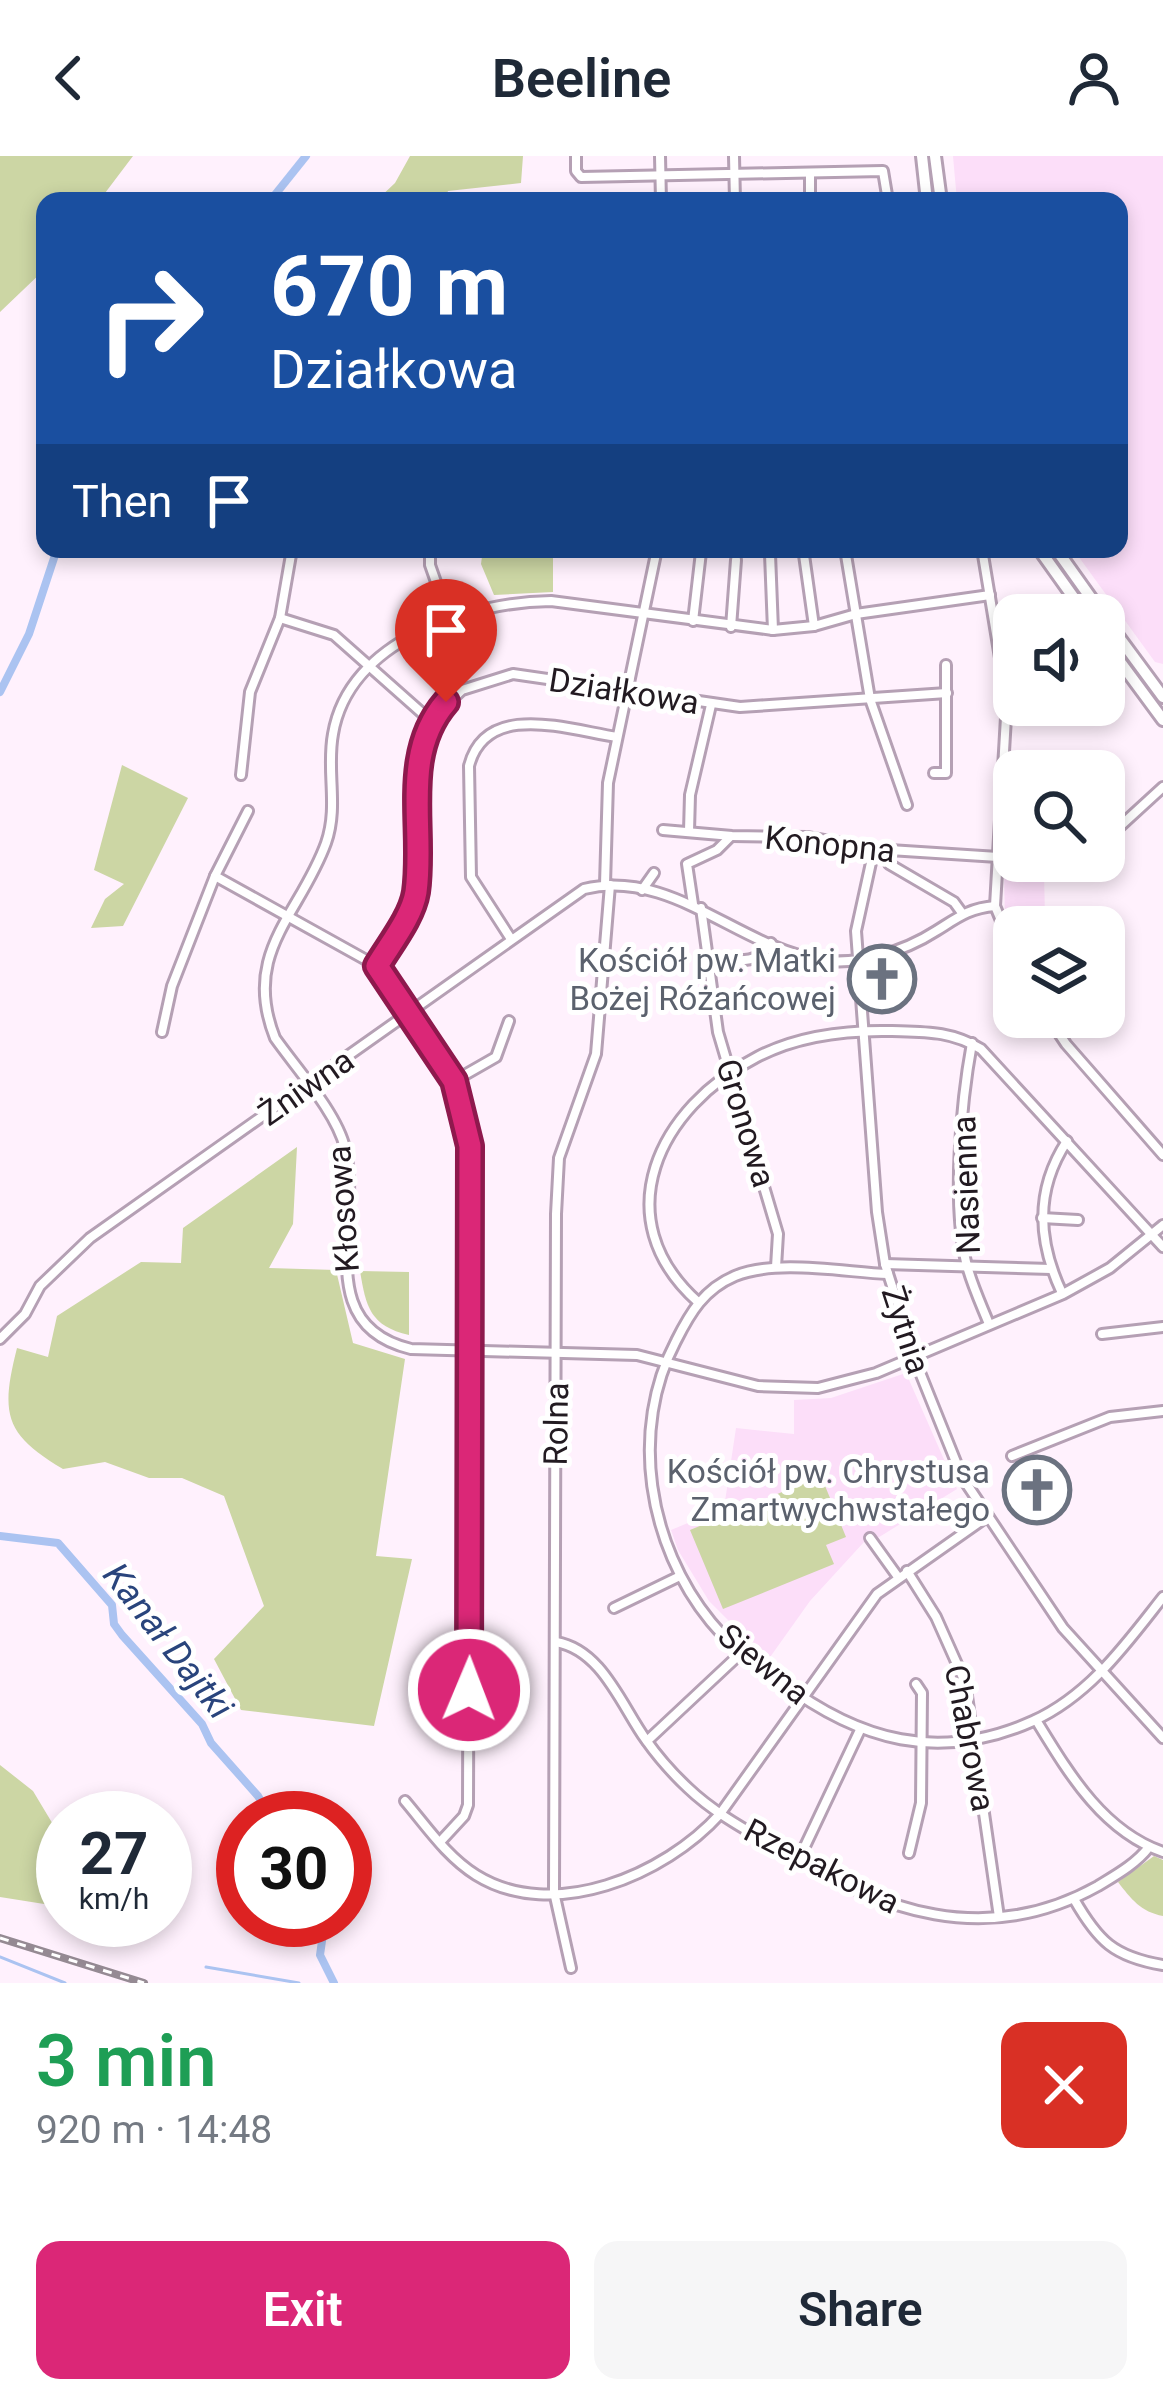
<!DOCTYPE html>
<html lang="en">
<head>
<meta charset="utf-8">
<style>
  body { margin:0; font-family:Roboto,sans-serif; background:#f6f6f7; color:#1f2937; height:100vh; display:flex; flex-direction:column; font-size:45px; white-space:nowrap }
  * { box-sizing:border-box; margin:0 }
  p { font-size:39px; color:#747a83 }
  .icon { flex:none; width:66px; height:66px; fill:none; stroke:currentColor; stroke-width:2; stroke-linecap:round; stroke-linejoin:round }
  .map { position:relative; height:1827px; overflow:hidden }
  .sheet { display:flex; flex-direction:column; background:#fff; flex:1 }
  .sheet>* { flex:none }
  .hud { position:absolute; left:36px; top:36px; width:1092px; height:366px; border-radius:24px; box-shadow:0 6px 18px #0003; background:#1a4fa0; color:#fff; overflow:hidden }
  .controls { position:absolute; left:993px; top:438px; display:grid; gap:24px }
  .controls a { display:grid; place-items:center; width:132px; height:132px; border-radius:24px; background:#fff; box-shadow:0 6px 18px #0003; font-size:60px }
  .speed { position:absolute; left:36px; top:1635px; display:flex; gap:24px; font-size:60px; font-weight:700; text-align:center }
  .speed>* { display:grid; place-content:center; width:156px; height:156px; border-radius:50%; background:#fff; box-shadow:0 6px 18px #0003; line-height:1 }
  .speed small { font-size:30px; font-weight:400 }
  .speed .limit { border:18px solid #d22; background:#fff; color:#111 }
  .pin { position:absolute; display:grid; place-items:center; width:102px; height:102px; color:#fff; margin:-123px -51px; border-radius:50% 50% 50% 0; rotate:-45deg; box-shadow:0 0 12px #0007 }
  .pin .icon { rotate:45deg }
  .me { position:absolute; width:132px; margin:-66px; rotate:1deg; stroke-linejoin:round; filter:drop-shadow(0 0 9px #0008) }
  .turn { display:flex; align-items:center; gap:42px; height:252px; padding:0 36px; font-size:54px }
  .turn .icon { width:156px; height:156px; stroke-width:2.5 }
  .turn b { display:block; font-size:84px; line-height:102px }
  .then { display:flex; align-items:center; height:114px; padding:0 36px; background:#0003; gap:24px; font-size:45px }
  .round { display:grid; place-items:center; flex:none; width:126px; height:126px; border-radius:24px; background:#f6f6f7 }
  .overview { display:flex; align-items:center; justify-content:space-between; height:204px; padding:0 36px }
  h1 { font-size:72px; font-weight:600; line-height:90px; color:#1e9e55 }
  .cta { display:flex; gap:24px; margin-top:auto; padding:24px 36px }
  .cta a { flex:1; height:138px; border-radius:24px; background:#db2777; color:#fff; font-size:48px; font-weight:600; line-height:138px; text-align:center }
  .cta a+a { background:#f6f6f7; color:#1f2937 }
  header { display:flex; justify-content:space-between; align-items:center; height:156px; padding:0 36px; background:#fff; font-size:54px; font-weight:600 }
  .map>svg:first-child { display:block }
  .built { fill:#fcdef9 }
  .green { fill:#ccd6a4 }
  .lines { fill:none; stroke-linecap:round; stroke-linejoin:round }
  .stream { stroke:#abc3f1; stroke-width:3 }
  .canal { stroke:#abc3f1; stroke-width:8 }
  .street-casing { stroke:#b5a0b4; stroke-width:14 }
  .secondary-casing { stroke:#b5a0b4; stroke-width:16 }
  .street { stroke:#fff; stroke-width:8 }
  .secondary { stroke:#fff; stroke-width:10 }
  .rail-casing { stroke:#958a93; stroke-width:8 }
  .rail { stroke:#fff; stroke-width:3; stroke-dasharray:9; stroke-linecap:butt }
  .route-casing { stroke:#8e194d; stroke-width:30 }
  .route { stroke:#db2777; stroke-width:21 }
  .labels { text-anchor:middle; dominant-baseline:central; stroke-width:10; stroke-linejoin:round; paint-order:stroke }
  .street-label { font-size:33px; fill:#221a21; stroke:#fff }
  .worship-label { font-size:33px; fill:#5b616d; stroke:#fff; text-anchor:end }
  .water-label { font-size:36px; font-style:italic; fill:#29447c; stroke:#fff }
</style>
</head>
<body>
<header><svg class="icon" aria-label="back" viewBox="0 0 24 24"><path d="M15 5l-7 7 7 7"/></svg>Beeline<svg class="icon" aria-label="person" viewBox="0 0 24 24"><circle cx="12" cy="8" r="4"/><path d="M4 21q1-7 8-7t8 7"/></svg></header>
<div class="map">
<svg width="1163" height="1827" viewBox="0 0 1163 1827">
  <rect width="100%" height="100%" fill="#fff1fd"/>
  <g class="built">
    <polygon points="953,0 1163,0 1163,508 1155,506 1073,393 1119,393 1119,45 957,45"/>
    <polygon points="1004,716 1044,716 1045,762 1005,762"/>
    <polygon points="906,1217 957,1333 876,1383 873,1377 864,1381 864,1386 810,1445 768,1504 709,1445 678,1394 671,1374 724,1352 736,1272 794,1278 794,1244 831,1242"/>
  </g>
  <g class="green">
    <polygon points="0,0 133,0 99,45 45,45 45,113 0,156"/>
    <polygon points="410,0 523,0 521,27 448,35 444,45 376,45 395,27"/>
    <polygon points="483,393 578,393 577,398 553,399 553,436 494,439 481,408"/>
    <polygon points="122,609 188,642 123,770 91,772 105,743 124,728 94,714"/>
    <path d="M297 991 293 1068 269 1112 336 1114 353 1187 405 1203 376 1400 412 1403 374 1570 241 1554 214 1503 264 1450 224 1340 182 1322H149L105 1306 63 1313C5 1278 0 1259 17 1192L48 1201 57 1160 141 1106 181 1107 183 1072Z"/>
    <path d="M360 1115 409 1116V1179C370 1170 366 1151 360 1115Z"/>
    <polygon points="821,1320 846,1381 826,1389 834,1408 723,1453 690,1374"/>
    <polygon points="0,1609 33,1635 54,1670 63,1674 63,1751 0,1741"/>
    <path d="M1154 1700 1163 1704V1760C1141 1756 1131 1743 1118 1726Z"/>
  </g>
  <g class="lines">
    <g class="stream">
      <polyline points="0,1801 65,1827"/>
      <polyline points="206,1811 299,1827"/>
    </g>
    <g class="canal">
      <polyline points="270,45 306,0"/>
      <polyline points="0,536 29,478 57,393"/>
      <polyline points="0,1380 58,1387 112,1449 114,1468 122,1479 202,1568 211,1587 258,1640 271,1662"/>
      <polyline points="325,1764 320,1799 334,1827"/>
    </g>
    <defs>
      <g id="street">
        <polyline points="576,0 576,15 581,21 883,15 888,45"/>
        <polyline points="660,0 661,45"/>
        <polyline points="734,0 735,45"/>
        <polyline points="810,19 810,45"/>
        <polyline points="430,393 430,409 449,463"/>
        <polyline points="845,393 870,543 907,649"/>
        <polyline points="982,393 1007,544 995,750 1014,796"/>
        <polyline points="770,398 773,474"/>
        <polyline points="804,399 814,470"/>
        <path d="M990 439 856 458 814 470 773 474 551 445C469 446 349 484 333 578 326 615 339 650 326 687 300 759 241 796 275 882 296 912 337 957 345 992 363 1065 310 1169 411 1193L637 1199 758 1230 818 1232 876 1217 1063 1138 1110 1112 1163 1069"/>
        <polyline points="280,462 334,479 431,565"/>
        <polyline points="693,465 701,396"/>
        <polyline points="731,471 736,404"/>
        <polyline points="934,617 946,617 946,509"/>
        <polyline points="241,619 250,536 280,462 292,393"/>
        <polyline points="248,655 215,720 377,810 454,925 470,990 468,1649 464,1660 440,1686"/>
        <polyline points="663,674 732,680 807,681 874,693 998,701"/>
        <polyline points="689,675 690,639 711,549"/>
        <polyline points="1104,685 1163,631"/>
        <polyline points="874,693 856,775 877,1056 885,1108 917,1209 962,1321 1063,1472 1163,1582"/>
        <polyline points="889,708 954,746 962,757"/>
        <polyline points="998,708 1072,705"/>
        <polyline points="605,728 608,627 657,393"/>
        <polyline points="642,734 654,717"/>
        <polyline points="693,748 687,708 717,694 730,681"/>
        <polyline points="701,752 718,876 778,1078 776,1111"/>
        <path d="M511 783 471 721 469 610C486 544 569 574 617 581"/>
        <path d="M706 802C732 803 757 812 771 787"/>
        <polyline points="377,810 415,741 418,619 423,579 431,563 462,534 513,518 740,551 947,537"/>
        <polyline points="1048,861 1066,888 1163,999"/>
        <polyline points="162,876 172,830 215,720"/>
        <path d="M972 887C961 947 952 1047 966 1106 971 1127 981 1148 989 1168"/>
        <polyline points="454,925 496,901 509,865"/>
        <polyline points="1042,1062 1078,1064"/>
        <polyline points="885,1108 1051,1113"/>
        <path d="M888 1118C843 1116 776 1103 735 1120 704 1133 690 1157 676 1185 629 1274 648 1389 711 1466 731 1490 755 1507 780 1525 859 1585 939 1607 1033 1565 1090 1539 1126 1488 1163 1441"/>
        <path d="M1062 1137C1038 1086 1034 1035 1067 985"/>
        <path d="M698 1146C604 1062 659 951 757 901 797 880 848 874 892 875 926 876 951 875 981 893L1163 1091"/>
        <polyline points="1102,1178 1163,1171"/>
        <path d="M0 1183 25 1158 40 1130 90 1082 584 733C672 712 739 792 821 804 858 810 905 795 936 775 957 762 969 752 995 750"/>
        <polyline points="1012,1300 1110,1261 1163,1255"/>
        <polyline points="870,1382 898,1421"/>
        <polyline points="907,1415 936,1461 965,1526 999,1761"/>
        <polyline points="614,1452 680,1420"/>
        <path d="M556 1486C602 1494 621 1549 646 1584 658 1601 672 1617 688 1632 714 1657 748 1675 779 1693 882 1755 985 1793 1098 1730 1116 1719 1136 1708 1149 1691"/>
        <path d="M1036 1564C1068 1616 1102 1675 1163 1696"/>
        <polyline points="647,1585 741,1497"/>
        <path d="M405 1645C427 1671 447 1701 476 1719 553 1767 665 1719 720 1658L877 1438 988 1360"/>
        <polyline points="909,1697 921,1647 922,1537 916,1528"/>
        <polyline points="798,1705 860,1574"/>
        <path d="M1074 1743C1098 1785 1114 1801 1163 1809"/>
        <polyline points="571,1812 554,1736 556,1058 559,1002 596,898 610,729"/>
      </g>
      <g id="secondary">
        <polyline points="922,0 927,45"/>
        <polyline points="935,0 941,45"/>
        <polyline points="1039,393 1086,459"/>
        <polyline points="1056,393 1103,459"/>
        <polyline points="1104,461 1163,541"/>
        <polyline points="1104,484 1163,564"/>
      </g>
    </defs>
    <use href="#street" class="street-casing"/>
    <use href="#secondary" class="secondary-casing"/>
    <use href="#street" class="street"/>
    <use href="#secondary" class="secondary"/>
    <defs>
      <polyline id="rail" points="0,1782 144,1827"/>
    </defs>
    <use href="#rail" class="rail-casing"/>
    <use href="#rail" class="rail"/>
  </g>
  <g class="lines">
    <defs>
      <path id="route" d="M446 546C400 599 425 672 416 736 412 761 390 788 377 810L454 925 470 990 469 1534"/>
    </defs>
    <use href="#route" class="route-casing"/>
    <use href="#route" class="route"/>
  </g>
  <defs>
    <symbol id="church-ring" viewBox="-11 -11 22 22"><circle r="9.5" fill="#fff" stroke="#6b7280" stroke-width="1.5"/><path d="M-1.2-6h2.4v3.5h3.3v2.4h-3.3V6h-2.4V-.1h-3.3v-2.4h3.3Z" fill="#6b7280"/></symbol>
  </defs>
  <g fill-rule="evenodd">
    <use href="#church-ring" x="844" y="785" width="76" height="76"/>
    <use href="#church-ring" x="999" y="1296" width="76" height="76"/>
  </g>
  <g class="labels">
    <g class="street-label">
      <text transform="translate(624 535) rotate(9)">Działkowa</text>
      <text transform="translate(830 688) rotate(6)">Konopna</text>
      <text transform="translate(306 931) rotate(-35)">Żniwna</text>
      <text transform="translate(746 967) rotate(73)">Gronowa</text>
      <text transform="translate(966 1029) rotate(-92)">Nasienna</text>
      <text transform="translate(343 1053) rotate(-94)">Kłosowa</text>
      <text transform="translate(906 1174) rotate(72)">Żytnia</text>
      <text transform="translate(556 1268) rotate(-89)">Rolna</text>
      <text transform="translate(764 1508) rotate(39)">Siewna</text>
      <text transform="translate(970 1582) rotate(79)">Chabrowa</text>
      <text transform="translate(822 1710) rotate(27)">Rzepakowa</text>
    </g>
    <g class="worship-label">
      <text x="836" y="804">Kościół pw. Matki<tspan x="836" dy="38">Bożej Różańcowej</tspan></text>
      <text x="990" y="1315">Kościół pw. Chrystusa<tspan x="990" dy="38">Zmartwychwstałego</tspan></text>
    </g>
    <g class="water-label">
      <text transform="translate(168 1485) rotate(52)">Kanał Dajtki</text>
    </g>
  </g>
</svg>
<div class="controls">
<a><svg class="icon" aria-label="sound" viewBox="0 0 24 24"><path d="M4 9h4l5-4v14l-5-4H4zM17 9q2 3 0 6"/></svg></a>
<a><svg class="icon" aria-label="search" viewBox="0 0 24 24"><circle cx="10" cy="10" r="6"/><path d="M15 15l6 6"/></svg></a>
<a><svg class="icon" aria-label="layers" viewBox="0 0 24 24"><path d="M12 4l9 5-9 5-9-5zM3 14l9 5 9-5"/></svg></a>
</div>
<div class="speed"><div>27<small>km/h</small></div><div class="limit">30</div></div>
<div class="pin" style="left:446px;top:546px;background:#d93025"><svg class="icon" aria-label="arrive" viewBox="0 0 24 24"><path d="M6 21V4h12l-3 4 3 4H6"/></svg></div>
<svg class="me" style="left:469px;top:1534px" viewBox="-20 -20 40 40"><circle r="17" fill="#db2777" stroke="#fff" stroke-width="3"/><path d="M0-11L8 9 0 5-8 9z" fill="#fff"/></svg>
<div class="hud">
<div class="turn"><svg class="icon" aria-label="right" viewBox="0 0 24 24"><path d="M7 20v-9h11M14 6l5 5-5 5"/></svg><div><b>670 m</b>Działkowa</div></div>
<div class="then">Then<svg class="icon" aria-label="arrive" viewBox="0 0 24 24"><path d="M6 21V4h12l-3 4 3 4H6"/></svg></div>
</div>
</div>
<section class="sheet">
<div class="overview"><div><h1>3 min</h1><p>920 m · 14:48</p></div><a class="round" style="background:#d93025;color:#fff"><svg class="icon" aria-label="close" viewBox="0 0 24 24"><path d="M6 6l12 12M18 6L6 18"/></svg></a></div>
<div class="cta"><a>Exit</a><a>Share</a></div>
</section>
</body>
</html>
